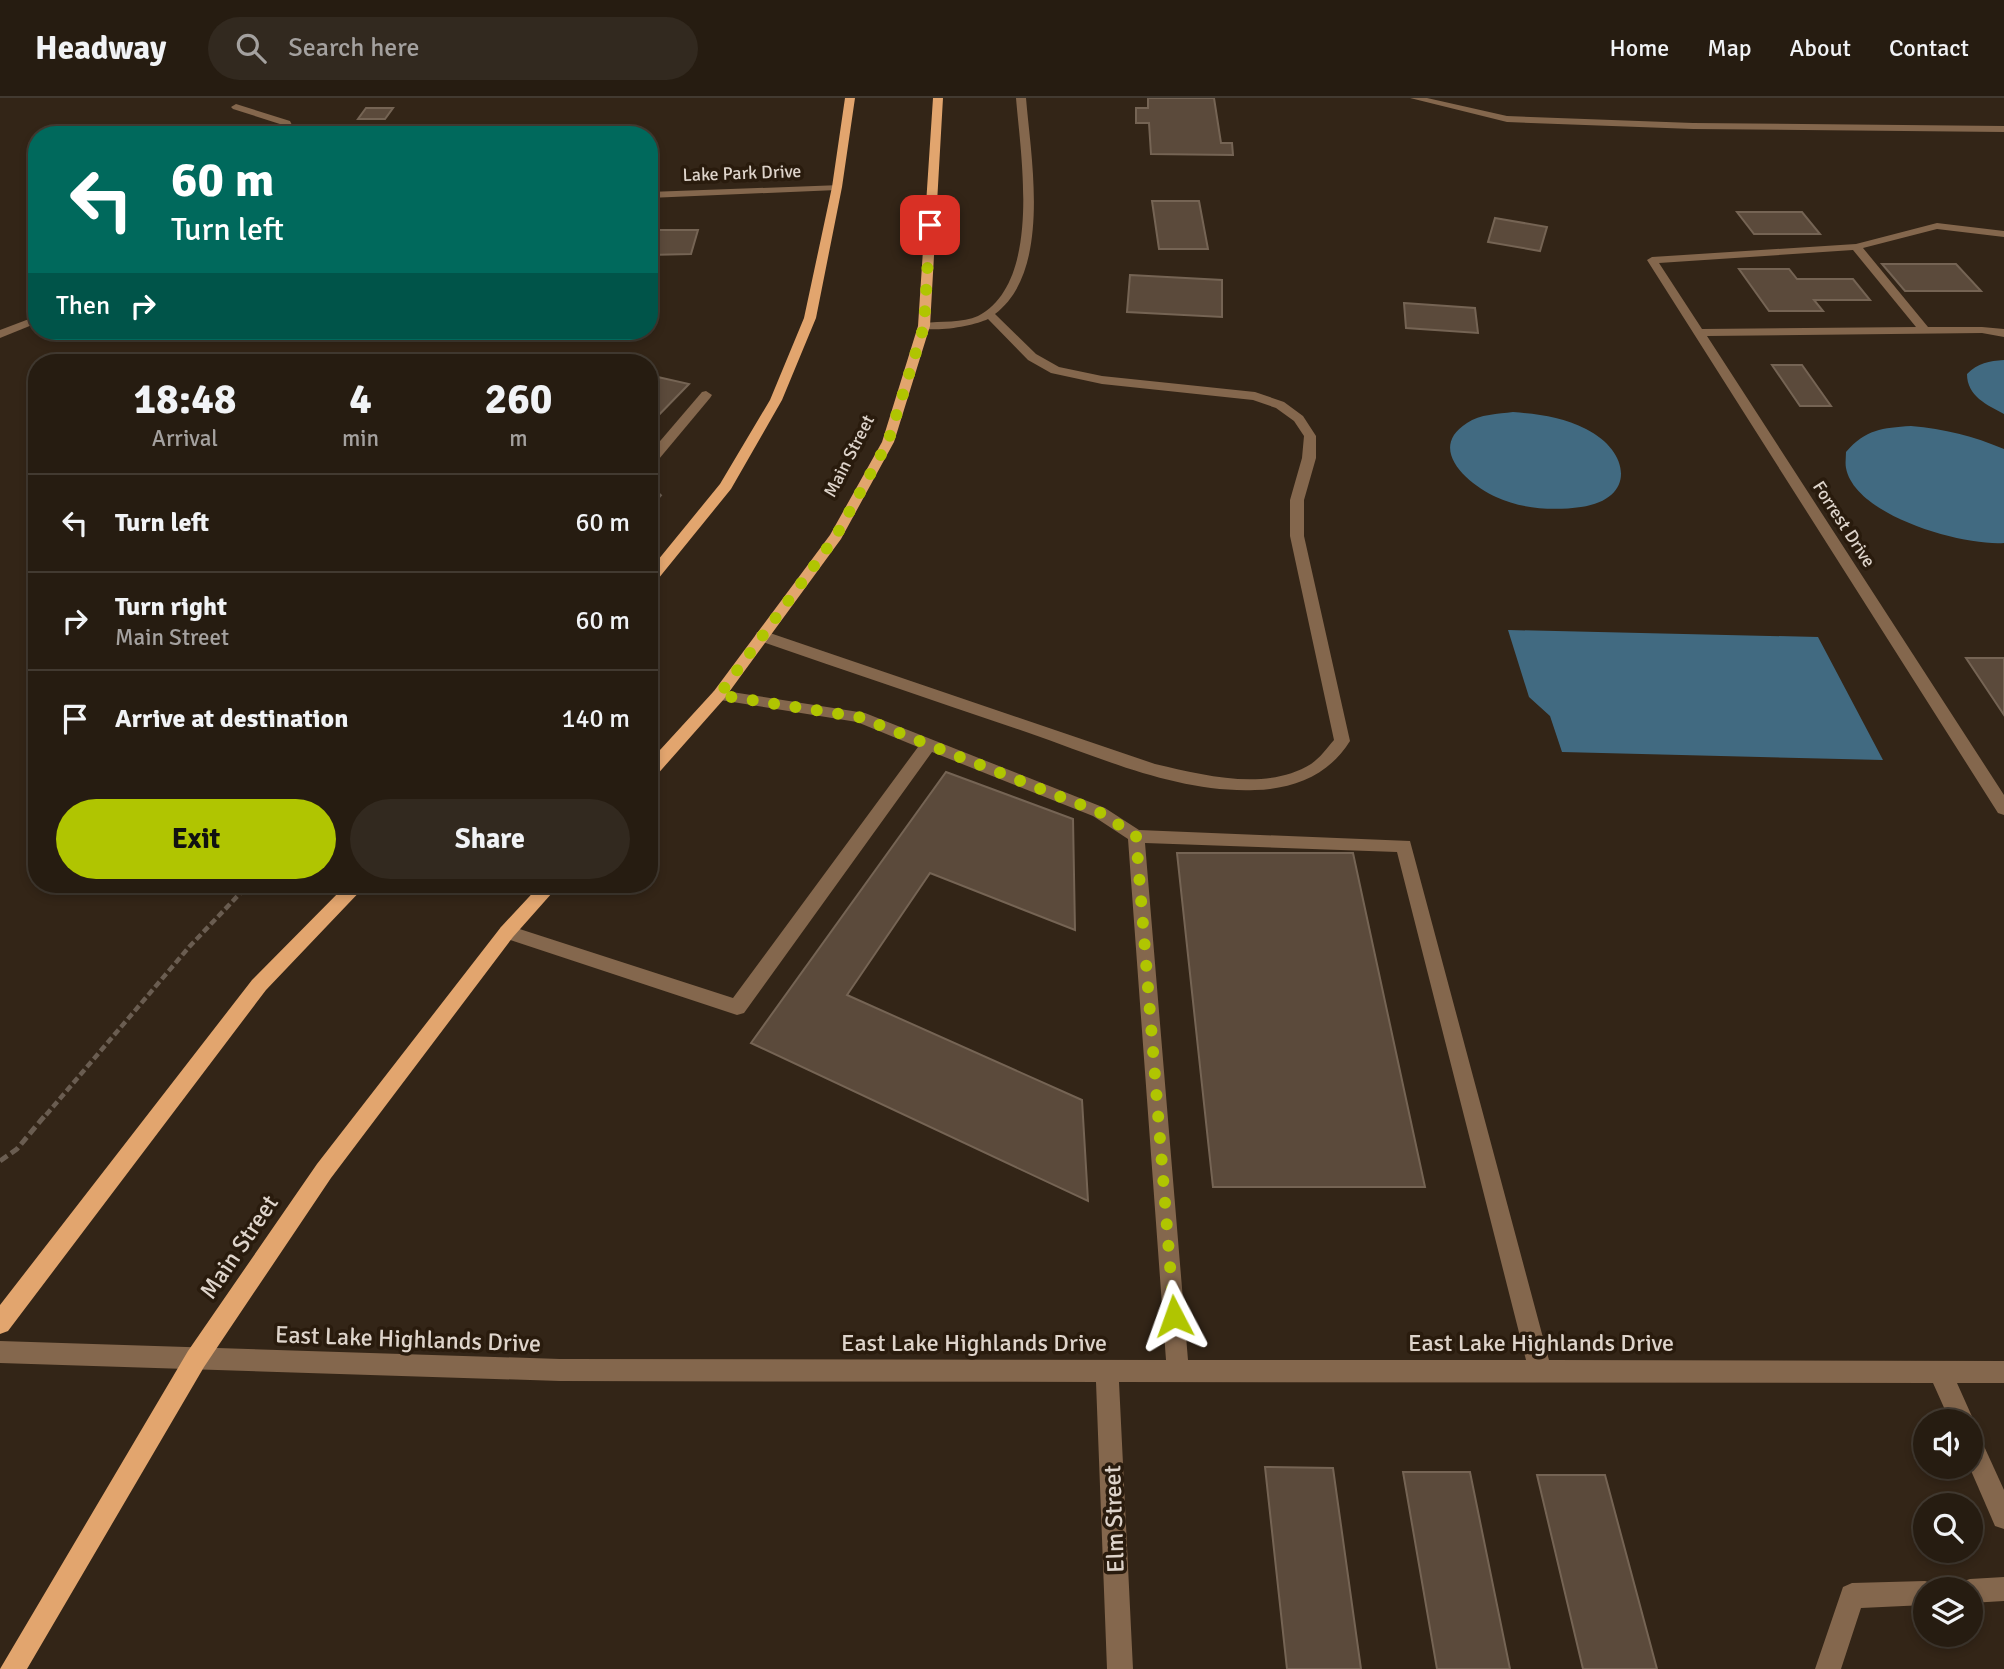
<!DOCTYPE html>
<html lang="en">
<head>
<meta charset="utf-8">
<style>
  body { margin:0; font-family:Signika,sans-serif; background:#32291f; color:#f1f3f6; height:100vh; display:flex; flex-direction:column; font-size:26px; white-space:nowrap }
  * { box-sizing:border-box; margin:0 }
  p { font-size:23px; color:#a4a19f }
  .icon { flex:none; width:38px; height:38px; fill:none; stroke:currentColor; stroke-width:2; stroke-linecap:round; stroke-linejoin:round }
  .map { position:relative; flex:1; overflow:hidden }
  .panel { position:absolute; left:28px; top:256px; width:630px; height:539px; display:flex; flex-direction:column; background:#261c11; border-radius:28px; box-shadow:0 4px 10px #0003,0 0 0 2px #423a31 }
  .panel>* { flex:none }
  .guide { position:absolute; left:28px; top:28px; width:630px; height:214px; border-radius:28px; box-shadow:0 4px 10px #0003,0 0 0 2px #423a31; background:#00695c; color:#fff; overflow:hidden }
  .fabs { position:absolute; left:1913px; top:1311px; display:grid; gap:14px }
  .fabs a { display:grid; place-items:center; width:70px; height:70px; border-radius:50%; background:#261c11; box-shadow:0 4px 10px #0003,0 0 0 2px #423a31; font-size:35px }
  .pin { position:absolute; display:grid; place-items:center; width:60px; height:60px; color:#fff; margin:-30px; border-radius:14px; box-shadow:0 4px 10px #0006 }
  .me { position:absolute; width:77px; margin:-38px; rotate:356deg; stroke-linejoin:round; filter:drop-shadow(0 0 5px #0008) }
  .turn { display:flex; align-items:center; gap:24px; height:147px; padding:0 28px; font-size:32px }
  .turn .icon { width:91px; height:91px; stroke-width:2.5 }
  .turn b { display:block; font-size:49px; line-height:60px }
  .then { display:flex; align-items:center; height:66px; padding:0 28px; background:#0003; gap:14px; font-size:26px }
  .eta { display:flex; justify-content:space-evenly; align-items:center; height:119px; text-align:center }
  .eta b { font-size:42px; font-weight:700; line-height:49px }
  .cta { display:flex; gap:14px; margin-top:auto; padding:14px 28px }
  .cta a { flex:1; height:80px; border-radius:42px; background:#b0c501; color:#111; font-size:28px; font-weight:700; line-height:80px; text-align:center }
  .cta a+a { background:#32291f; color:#f1f3f6 }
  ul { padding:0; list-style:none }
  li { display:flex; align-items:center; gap:21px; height:98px; padding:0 28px; border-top:2px solid #423a31 }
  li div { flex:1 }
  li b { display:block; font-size:26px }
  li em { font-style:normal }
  header { display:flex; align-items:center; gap:42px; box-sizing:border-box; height:98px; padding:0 35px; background:#261c11; border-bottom:2px solid #423a31 }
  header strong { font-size:33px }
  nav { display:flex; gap:38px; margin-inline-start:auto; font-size:24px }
  .search { width:490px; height:63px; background:#32291f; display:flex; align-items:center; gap:18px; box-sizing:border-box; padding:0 24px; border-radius:38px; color:#a4a19f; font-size:26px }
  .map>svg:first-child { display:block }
  .water { fill:#416a81 }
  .building { fill:#5b4a3b; stroke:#756454; stroke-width:2 }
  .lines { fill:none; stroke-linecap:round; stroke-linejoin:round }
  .path-far2 { stroke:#6a5d51; stroke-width:3.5; stroke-dasharray:5 2.5; stroke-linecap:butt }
  .path-far1 { stroke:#6a5d51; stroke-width:4.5; stroke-dasharray:7 3.5; stroke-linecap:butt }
  .path { stroke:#6a5d51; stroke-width:5; stroke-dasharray:9 4.5; stroke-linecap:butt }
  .minor { fill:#84674d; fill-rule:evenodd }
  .major { fill:#e2a56e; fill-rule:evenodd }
  .route { stroke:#b0c501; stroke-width:12; stroke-dasharray:0 21.6 }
  .labels { text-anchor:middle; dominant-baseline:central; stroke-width:7; stroke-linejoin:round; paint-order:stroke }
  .far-street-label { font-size:18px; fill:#ded4cb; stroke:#291b0d }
  .near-street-label { font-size:24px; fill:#ded4cb; stroke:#291b0d }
</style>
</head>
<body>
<header>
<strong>Headway</strong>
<div class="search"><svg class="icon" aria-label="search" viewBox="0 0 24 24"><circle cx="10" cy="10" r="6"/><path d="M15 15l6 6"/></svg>Search here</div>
<nav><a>Home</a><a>Map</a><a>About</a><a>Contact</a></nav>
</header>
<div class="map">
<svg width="2004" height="1571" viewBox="0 0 2004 1571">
  <rect width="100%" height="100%" fill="#332517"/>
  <g class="water">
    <path d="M2004 262V316C1987 307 1967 298 1967 276 1978 265 1989 263 2004 262Z"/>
    <path d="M1513 314C1539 316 1563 319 1586 331 1630 353 1637 401 1581 409 1553 413 1522 411 1496 399 1469 387 1426 351 1467 325 1480 316 1498 316 1513 314Z"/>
    <path d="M1911 328C1945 331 1973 338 2004 351V445C1963 448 1855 418 1846 370 1845 365 1846 359 1846 354 1866 331 1882 330 1911 328Z"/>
    <polygon points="1508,532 1818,539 1883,662 1562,654 1550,618 1529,599"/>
  </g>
  <g class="building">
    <polygon points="1148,0 1214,0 1221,45 1232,45 1233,57 1151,56 1149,25 1136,25 1136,10 1148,10"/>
    <polygon points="366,10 393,10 385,21 358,21"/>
    <polygon points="1152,103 1199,103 1208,151 1159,151"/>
    <polygon points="1737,114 1802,114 1820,136 1754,136"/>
    <polygon points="1495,120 1547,129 1540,153 1488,144"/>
    <polygon points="649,132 698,132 691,156 649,157"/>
    <polygon points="1882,166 1956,166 1981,193 1905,193"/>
    <polygon points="1739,171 1789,171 1797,181 1853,181 1870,202 1814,202 1823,213 1769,213"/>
    <polygon points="1130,177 1222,182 1222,219 1127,214"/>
    <polygon points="1404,205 1475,210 1478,235 1406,230"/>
    <polygon points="441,256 476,260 473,264 434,264"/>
    <polygon points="1772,267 1802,267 1831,308 1800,308"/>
    <polygon points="649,277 689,286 649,327"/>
    <polygon points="1966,560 2004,560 2004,617"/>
    <polygon points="946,674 1073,721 1075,832 930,775 847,897 1082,1002 1088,1103 751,945"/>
    <polygon points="1177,755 1353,755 1425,1089 1213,1089"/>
    <polygon points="1265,1369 1333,1370 1361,1571 1287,1571"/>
    <polygon points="1403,1374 1470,1374 1510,1571 1437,1571"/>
    <polygon points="1537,1377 1605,1377 1657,1571 1583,1571"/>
  </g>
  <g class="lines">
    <polyline class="path-far2" points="649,410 661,396"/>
    <polyline class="path-far1" points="46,1017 190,848 249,786"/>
    <polyline class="path" points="0,1063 17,1051 47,1015"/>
    <g class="minor">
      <path d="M1016 0H1026C1031 61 1052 173 995 216L1036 256 1059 269 1102 278 1255 294 1284 304 1303 318 1316 338V360L1304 402V438L1350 643C1329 677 1294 691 1255 692 1177 695 1101 660 1029 635 938 604 847 573 757 542L755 538 757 534H767L1155 666C1203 677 1266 694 1311 666 1320 660 1327 650 1334 642L1290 438V402L1302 360 1304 338 1294 323 1276 310 1253 302 1102 286 1051 275 1028 262 988 221C974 228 930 236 918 228L924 225C940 223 963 225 978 218 1042 184 1021 60 1016 0Z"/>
      <polygon points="1410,0 1427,0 1507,18 1693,25 2004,28 2004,34 1693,31 1507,24"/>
      <polygon points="236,6 290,23 297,37 287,37 283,27 233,11 231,9"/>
      <polygon points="841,87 841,91 837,92 649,100 649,94"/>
      <path d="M1937 125 2004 133V139L1937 131 1863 150 1928 229H1982L2004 231V239L1982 235 1707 238 2004 697V717L1998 715 1647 162 1652 159 1856 146ZM1853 152 1916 229 1702 231 1659 165Z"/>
      <polygon points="37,218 37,225 0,240 0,232"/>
      <polygon points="706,293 712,297 710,300 654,367 649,368 649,356 702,294"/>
      <path d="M719 592 865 615 1105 710 1139 732 1410 743 1549 1262 2004 1263V1285H1957L1974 1323 1970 1330V1323H1950L1933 1285 1119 1284 1133 1571H1107L1096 1284 560 1283 0 1265V1243L560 1261 1166 1262 1128 741 1093 718 932 654 744 915 737 917 501 839 498 834 501 829 507 827 733 900 918 649 857 624 714 601 711 597 714 593ZM1145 745 1397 754 1526 1262H1188Z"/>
      <polygon points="1970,1332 1978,1335 2004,1392 2004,1431 1995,1428 1969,1368"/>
      <polygon points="2004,1479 2004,1503 1970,1505 1970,1491 1958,1491 1961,1484 1970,1481"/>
      <polygon points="1925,1483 1934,1486 1936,1491 1925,1491 1925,1507 1861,1510 1841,1571 1815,1571 1843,1489 1852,1485"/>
    </g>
    <g class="major">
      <polygon points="845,0 855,0 842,89 816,220 782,302 731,391 654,486 649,488 649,473 720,386 770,302 804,220 832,89"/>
      <polygon points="933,0 943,0 930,228 894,344 841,441 724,601 655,679 649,681 649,664 714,593 830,437 882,344 918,228"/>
      <polygon points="347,786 367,786 266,892 8,1233 0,1236 0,1207 252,882"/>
      <polygon points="541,786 560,786 513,839 331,1080 204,1269 27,1571 0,1571 188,1253 317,1066 501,829"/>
    </g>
  </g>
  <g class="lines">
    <polyline class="route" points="930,127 924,228 888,344 836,438 719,597 859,619 1099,714 1136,738 1174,1218"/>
  </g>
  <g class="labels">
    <g class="far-street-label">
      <text transform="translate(742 75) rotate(-2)">Lake Park Drive</text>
      <text transform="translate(849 358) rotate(-63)">Main Street</text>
      <text transform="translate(1844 426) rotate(57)">Forrest Drive</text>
    </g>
    <g class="near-street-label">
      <text transform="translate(239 1149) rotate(-56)">Main Street</text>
      <text transform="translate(408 1241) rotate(2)">East Lake Highlands Drive</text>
      <text x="974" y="1245">East Lake Highlands Drive</text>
      <text x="1541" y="1245">East Lake Highlands Drive</text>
      <text transform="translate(1114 1421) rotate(-92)">Elm Street</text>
    </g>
  </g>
</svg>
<div class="fabs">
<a><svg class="icon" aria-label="sound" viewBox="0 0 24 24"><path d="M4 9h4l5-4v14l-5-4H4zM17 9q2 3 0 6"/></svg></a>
<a><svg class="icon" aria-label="search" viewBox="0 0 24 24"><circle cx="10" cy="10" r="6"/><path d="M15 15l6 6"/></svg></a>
<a><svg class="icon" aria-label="layers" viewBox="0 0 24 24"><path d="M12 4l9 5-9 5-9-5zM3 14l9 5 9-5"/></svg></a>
</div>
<div class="pin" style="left:930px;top:127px;background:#d93025"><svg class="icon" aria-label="arrive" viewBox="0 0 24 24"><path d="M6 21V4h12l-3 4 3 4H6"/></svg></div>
<svg class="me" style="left:1174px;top:1218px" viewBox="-20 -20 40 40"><path d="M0-17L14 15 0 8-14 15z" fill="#b0c501" stroke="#fff" stroke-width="4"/></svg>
<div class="guide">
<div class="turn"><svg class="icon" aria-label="left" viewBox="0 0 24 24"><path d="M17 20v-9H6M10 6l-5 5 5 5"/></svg><div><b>60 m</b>Turn left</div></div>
<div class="then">Then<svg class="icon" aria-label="right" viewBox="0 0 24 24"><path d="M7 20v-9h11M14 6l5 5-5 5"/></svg></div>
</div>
<section class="panel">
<div class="eta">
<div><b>18:48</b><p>Arrival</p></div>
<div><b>4</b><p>min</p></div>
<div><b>260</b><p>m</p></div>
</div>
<ul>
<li><svg class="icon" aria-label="left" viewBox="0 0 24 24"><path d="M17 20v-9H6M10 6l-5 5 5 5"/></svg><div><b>Turn left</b></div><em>60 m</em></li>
<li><svg class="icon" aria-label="right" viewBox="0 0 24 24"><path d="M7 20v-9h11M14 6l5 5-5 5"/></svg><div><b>Turn right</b><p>Main Street</p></div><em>60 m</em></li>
<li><svg class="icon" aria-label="arrive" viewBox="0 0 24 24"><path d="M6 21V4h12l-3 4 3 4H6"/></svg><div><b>Arrive at destination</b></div><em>140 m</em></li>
</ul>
<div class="cta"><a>Exit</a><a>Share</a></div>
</section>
</div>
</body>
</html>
